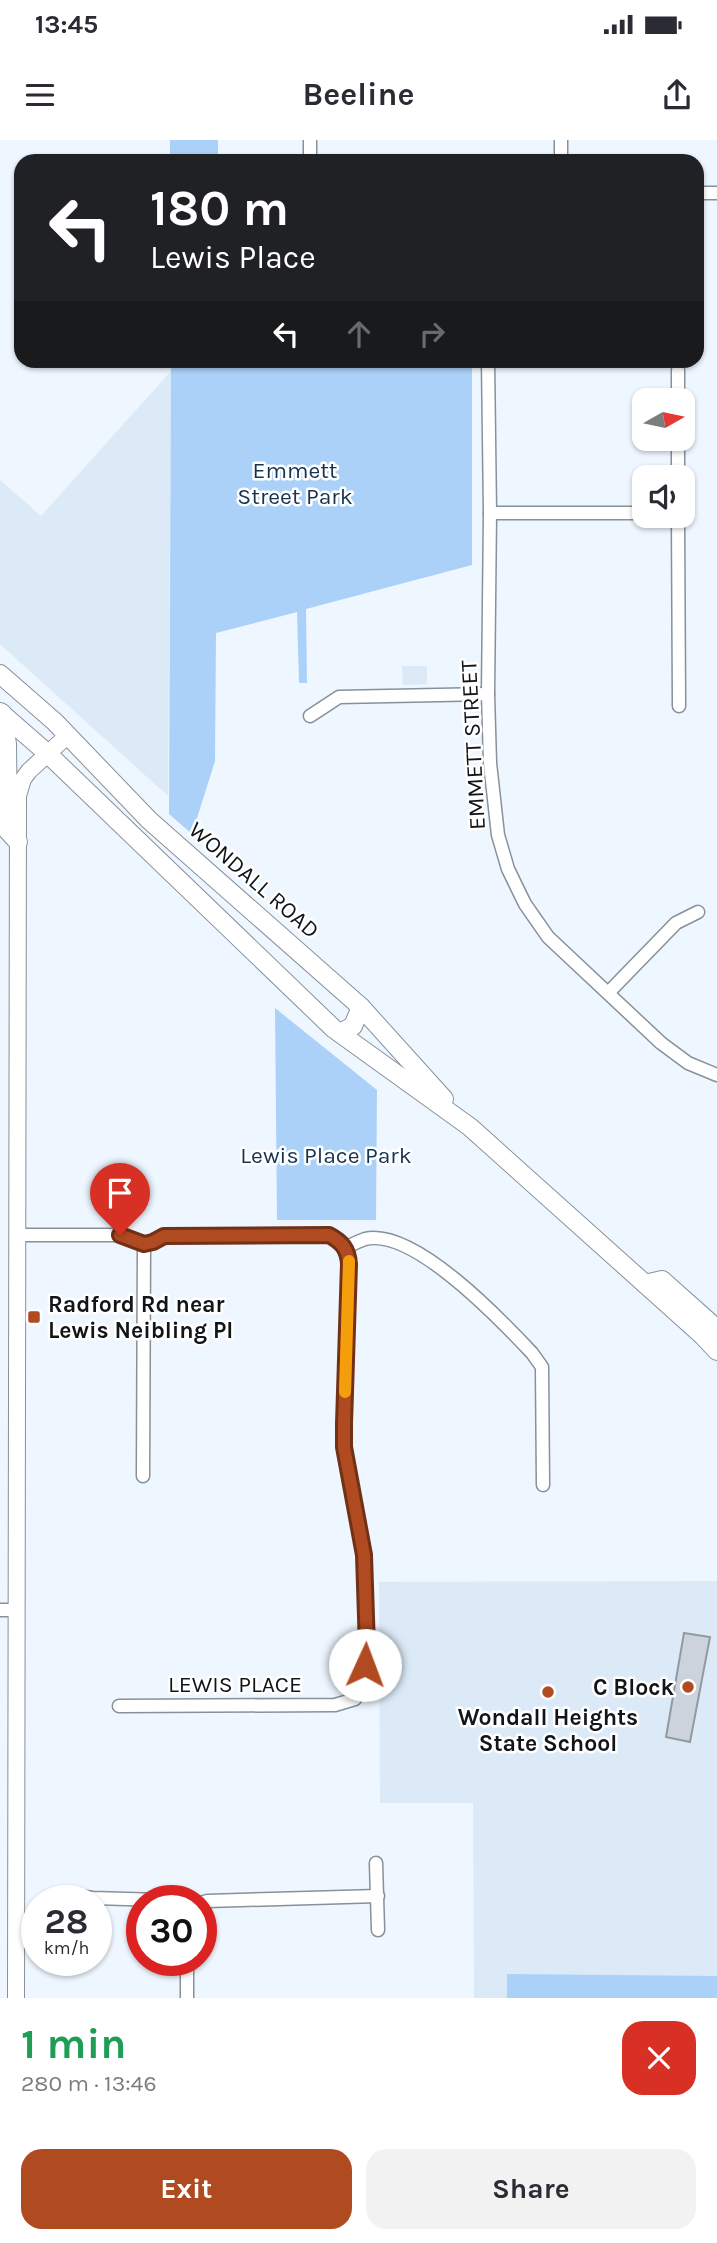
<!DOCTYPE html>
<html lang="en">
<head>
<meta charset="utf-8">
<style>
  body { margin:0; font-family:Karla,sans-serif; background:#f2f2f3; color:#2b2b33; height:100vh; display:flex; flex-direction:column; font-size:26px; white-space:nowrap }
  * { box-sizing:border-box; margin:0 }
  p { font-size:23px; color:#7c7c81 }
  .icon { flex:none; width:38px; height:38px; fill:none; stroke:currentColor; stroke-width:2; stroke-linecap:round; stroke-linejoin:round }
  .map { position:relative; height:1858px; overflow:hidden }
  .drawer { display:flex; flex-direction:column; background:#fff; flex:1 }
  .drawer>* { flex:none }
  .banner { position:absolute; left:14px; top:14px; width:690px; height:214px; border-radius:21px; box-shadow:0 2px 5px #0004; background:#202124; color:#fff; overflow:hidden }
  .needle { width:46px; rotate:81deg }
  .controls { position:absolute; left:632px; top:248px; display:grid; gap:14px }
  .controls a { display:grid; place-items:center; width:63px; height:63px; border-radius:14px; background:#fff; box-shadow:0 2px 5px #0004; font-size:35px }
  .speed { position:absolute; left:21px; top:1745px; display:flex; gap:14px; font-size:35px; font-weight:700; text-align:center }
  .speed>* { display:grid; place-content:center; width:91px; height:91px; border-radius:50%; background:#fff; box-shadow:0 2px 5px #0004; line-height:1 }
  .speed small { font-size:18px; font-weight:400 }
  .speed .limit { border:10px solid #d22; background:#fff; color:#111 }
  .pin { position:absolute; display:grid; place-items:center; width:60px; height:60px; color:#fff; margin:-72px -30px; border-radius:50% 50% 50% 0; rotate:-45deg; box-shadow:0 0 7px #0007 }
  .pin .icon { rotate:45deg }
  .me { position:absolute; width:77px; margin:-38px; rotate:2deg; stroke-linejoin:round; filter:drop-shadow(0 0 5px #0008) }
  .turn { display:flex; align-items:center; gap:24px; height:147px; padding:0 21px; font-size:32px }
  .turn .icon { width:91px; height:91px; stroke-width:2.5 }
  .turn b { display:block; font-size:49px; line-height:60px }
  .lanes { display:flex; align-items:center; height:66px; padding:0 21px; background:#0003; justify-content:center; gap:35px; direction:ltr }
  .lanes .off { opacity:.35 }
  .round { display:grid; place-items:center; flex:none; width:74px; height:74px; border-radius:21px; background:#f2f2f3 }
  .head { display:flex; align-items:center; justify-content:space-between; height:119px; padding:0 21px }
  h1 { font-size:42px; font-weight:700; line-height:52px; color:#1e9e55 }
  .action { display:flex; gap:14px; margin-top:auto; padding:14px 21px }
  .action a { flex:1; height:80px; border-radius:21px; background:#b04a20; color:#fff; font-size:28px; font-weight:700; line-height:80px; text-align:center }
  .action a+a { background:#f2f2f3; color:#2b2b33 }
  .status { display:flex; justify-content:space-between; align-items:center; height:49px; padding:0 35px; background:#fff; direction:ltr }
  .status svg { height:19px; fill:currentColor }
  header { display:flex; justify-content:space-between; align-items:center; height:91px; padding:0 21px; background:#fff; font-size:32px; font-weight:700 }
  .map>svg:first-child { display:block }
  .built { fill:#dceaf8 }
  .green { fill:#acd1f9 }
  .building { fill:#ccd3dc; stroke:#9299a1; stroke-width:2 }
  .lines { fill:none; stroke-linecap:round; stroke-linejoin:round }
  .minor-casing { stroke:#889098; stroke-width:15 }
  .tertiary-casing { stroke:#889098; stroke-width:18 }
  .secondary-casing { stroke:#889098; stroke-width:20 }
  .minor { stroke:#fff; stroke-width:12 }
  .tertiary { stroke:#fff; stroke-width:16 }
  .secondary { stroke:#fff; stroke-width:18 }
  .route-casing { stroke:#723015; stroke-width:18 }
  .route { stroke:#b04a20; stroke-width:12 }
  .slow { stroke:#f59e0b; stroke-width:12 }
  .poi-dot { fill:#b04a20; stroke:#fff; stroke-width:2.5 }
  .labels { text-anchor:middle; dominant-baseline:central; stroke-width:5; stroke-linejoin:round; paint-order:stroke }
  .park-label { font-size:23px; fill:#163350; stroke:#fff }
  .street-label { font-size:23px; fill:#121518; stroke:#fff }
  .poi-label { font-size:23px; font-weight:bold; fill:#121518; stroke:#fff; text-anchor:start }
</style>
</head>
<body>
<div class="status"><b>13:45</b><svg viewBox="0 0 49 12"><path d="M0 12V9h3v3zM5 12V6h3v6zM10 12V3h3v9zM15 12V0h3v12zM26 1h20v11H26zM47 4h2v5h-2z"/></svg></div>
<header><svg class="icon" aria-label="menu" viewBox="0 0 24 24"><path d="M4 6h16M4 12h16M4 18h16"/></svg>Beeline<svg class="icon" aria-label="share" viewBox="0 0 24 24"><path d="M12 15V3M7 8l5-5 5 5M5 13v7h14v-7"/></svg></header>
<div class="map">
<svg width="717" height="1858" viewBox="0 0 717 1858">
  <rect width="100%" height="100%" fill="#eef6ff"/>
  <g class="built">
    <polygon points="171,231 168,656 0,504 0,340 41,376"/>
    <polygon points="402,526 427,526 427,544 403,545"/>
    <polygon points="717,1441 717,1858 474,1858 473,1663 380,1663 379,1442"/>
  </g>
  <g class="green">
    <rect x="170" y="0" width="48" height="21"/>
    <polygon points="451,221 472,228 472,425 306,469 307,543 299,543 297,472 216,493 215,621 192,694 169,674 171,221"/>
    <polygon points="275,868 377,950 376,1080 277,1080"/>
    <polygon points="507,1834 717,1836 717,1858 507,1858"/>
  </g>
  <polygon class="building" points="684,1493 710,1497 690,1602 666,1597"/>
  <g class="lines">
    <defs>
      <g id="minor">
        <polyline points="561,0 561,21"/>
        <polyline points="310,21 310,0"/>
        <polyline points="696,53 717,53"/>
        <polyline points="488,220 490,373 488,554 490,623 498,695 508,729 525,764 548,797 661,903 688,923 717,935"/>
        <polyline points="678,230 678,261"/>
        <polyline points="678,299 678,338"/>
        <polyline points="490,373 644,373"/>
        <polyline points="678,376 679,566"/>
        <polyline points="310,576 339,557 488,554"/>
        <polyline points="608,853 676,783 698,772"/>
        <polyline points="17,1095 120,1095 144,1104 164,1096 329,1095 340,1101 349,1118 344,1307 364,1415 367,1508 364,1542 355,1559 335,1565 119,1566"/>
        <path d="M345 1108C351 1105 359 1101 365 1099 413 1087 501 1180 532 1213L542 1227 543 1345"/>
        <polyline points="143,1336 144,1104"/>
        <polyline points="0,1470 16,1470"/>
        <polyline points="376,1723 378,1790"/>
        <polyline points="69,1755 93,1758 160,1760"/>
        <polyline points="201,1763 207,1761 378,1756"/>
        <polyline points="187,1820 187,1858"/>
      </g>
      <polyline id="tertiary" points="16,1858 18,656 23,639 29,631 68,595"/>
      <g id="secondary">
        <polyline points="0,534 55,582 149,680 361,867 444,959"/>
        <polyline points="0,572 47,613 334,889 470,987 702,1195 717,1211"/>
        <polyline points="2,573 7,604 8,691 18,702"/>
        <polyline points="340,893 353,886 361,867"/>
        <polyline points="645,1144 662,1140 717,1189"/>
      </g>
    </defs>
    <use href="#minor" class="minor-casing"/>
    <use href="#tertiary" class="tertiary-casing"/>
    <use href="#secondary" class="secondary-casing"/>
    <use href="#minor" class="minor"/>
    <use href="#tertiary" class="tertiary"/>
    <use href="#secondary" class="secondary"/>
  </g>
  <g class="lines">
    <defs>
      <path id="route" d="M120 1095 144 1104 153 1102 164 1096 329 1095C342 1102 348 1109 349 1124L344 1284V1307L364 1415 367 1508 365 1525"/>
    </defs>
    <use href="#route" class="route-casing"/>
    <use href="#route" class="route"/>
    <polyline class="slow" points="345,1252 349,1121"/>
  </g>
  <g class="poi-dot">
    <rect x="27" y="1170" width="14" height="14" rx="3.5"/>
    <circle cx="688" cy="1547" r="7"/>
    <circle cx="548" cy="1552" r="7"/>
  </g>
  <g class="labels">
    <g class="park-label">
      <text x="295" y="330">Emmett<tspan x="295" dy="26">Street Park</tspan></text>
      <text x="326" y="1015">Lewis Place Park</text>
    </g>
    <g class="street-label">
      <text transform="translate(473 605) rotate(-93)">EMMETT STREET</text>
      <text transform="translate(254 740) rotate(41)">WONDALL ROAD</text>
      <text x="235" y="1544">LEWIS PLACE</text>
    </g>
    <g class="poi-label">
      <text x="48" y="1164">Radford Rd near<tspan x="48" dy="26">Lewis Neibling Pl</tspan></text>
      <text x="674" y="1547" text-anchor="end">C Block</text>
      <text x="548" y="1577" text-anchor="middle">Wondall Heights<tspan x="548" dy="26">State School</tspan></text>
    </g>
  </g>
</svg>
<div class="controls">
<a><svg class="needle" viewBox="-14 -14 28 28"><path d="M0-13l5 13h-10z" fill="#e53935"/><path d="M0 13l5-13h-10z" fill="#7c7c81"/></svg></a>
<a><svg class="icon" aria-label="sound" viewBox="0 0 24 24"><path d="M4 9h4l5-4v14l-5-4H4zM17 9q2 3 0 6"/></svg></a>
</div>
<div class="speed"><div>28<small>km/h</small></div><div class="limit">30</div></div>
<div class="pin" style="left:120px;top:1095px;background:#d93025"><svg class="icon" aria-label="arrive" viewBox="0 0 24 24"><path d="M6 21V4h12l-3 4 3 4H6"/></svg></div>
<svg class="me" style="left:365px;top:1525px" viewBox="-20 -20 40 40"><circle r="19" fill="#fff"/><path d="M0-13L10 11 0 6-10 11z" fill="#b04a20"/></svg>
<div class="banner">
<div class="turn"><svg class="icon" aria-label="left" viewBox="0 0 24 24"><path d="M17 20v-9H6M10 6l-5 5 5 5"/></svg><div><b>180 m</b>Lewis Place</div></div>
<div class="lanes"><svg class="icon" aria-label="left" viewBox="0 0 24 24"><path d="M17 20v-9H6M10 6l-5 5 5 5"/></svg><svg class="icon off" aria-label="ahead" viewBox="0 0 24 24"><path d="M12 20V5M6 11l6-6 6 6"/></svg><svg class="icon off" aria-label="right" viewBox="0 0 24 24"><path d="M7 20v-9h11M14 6l5 5-5 5"/></svg></div>
</div>
</div>
<section class="drawer">
<div class="head"><div><h1>1 min</h1><p>280 m · 13:46</p></div><a class="round" style="background:#d93025;color:#fff"><svg class="icon" aria-label="close" viewBox="0 0 24 24"><path d="M6 6l12 12M18 6L6 18"/></svg></a></div>
<div class="action"><a>Exit</a><a>Share</a></div>
</section>
</body>
</html>
